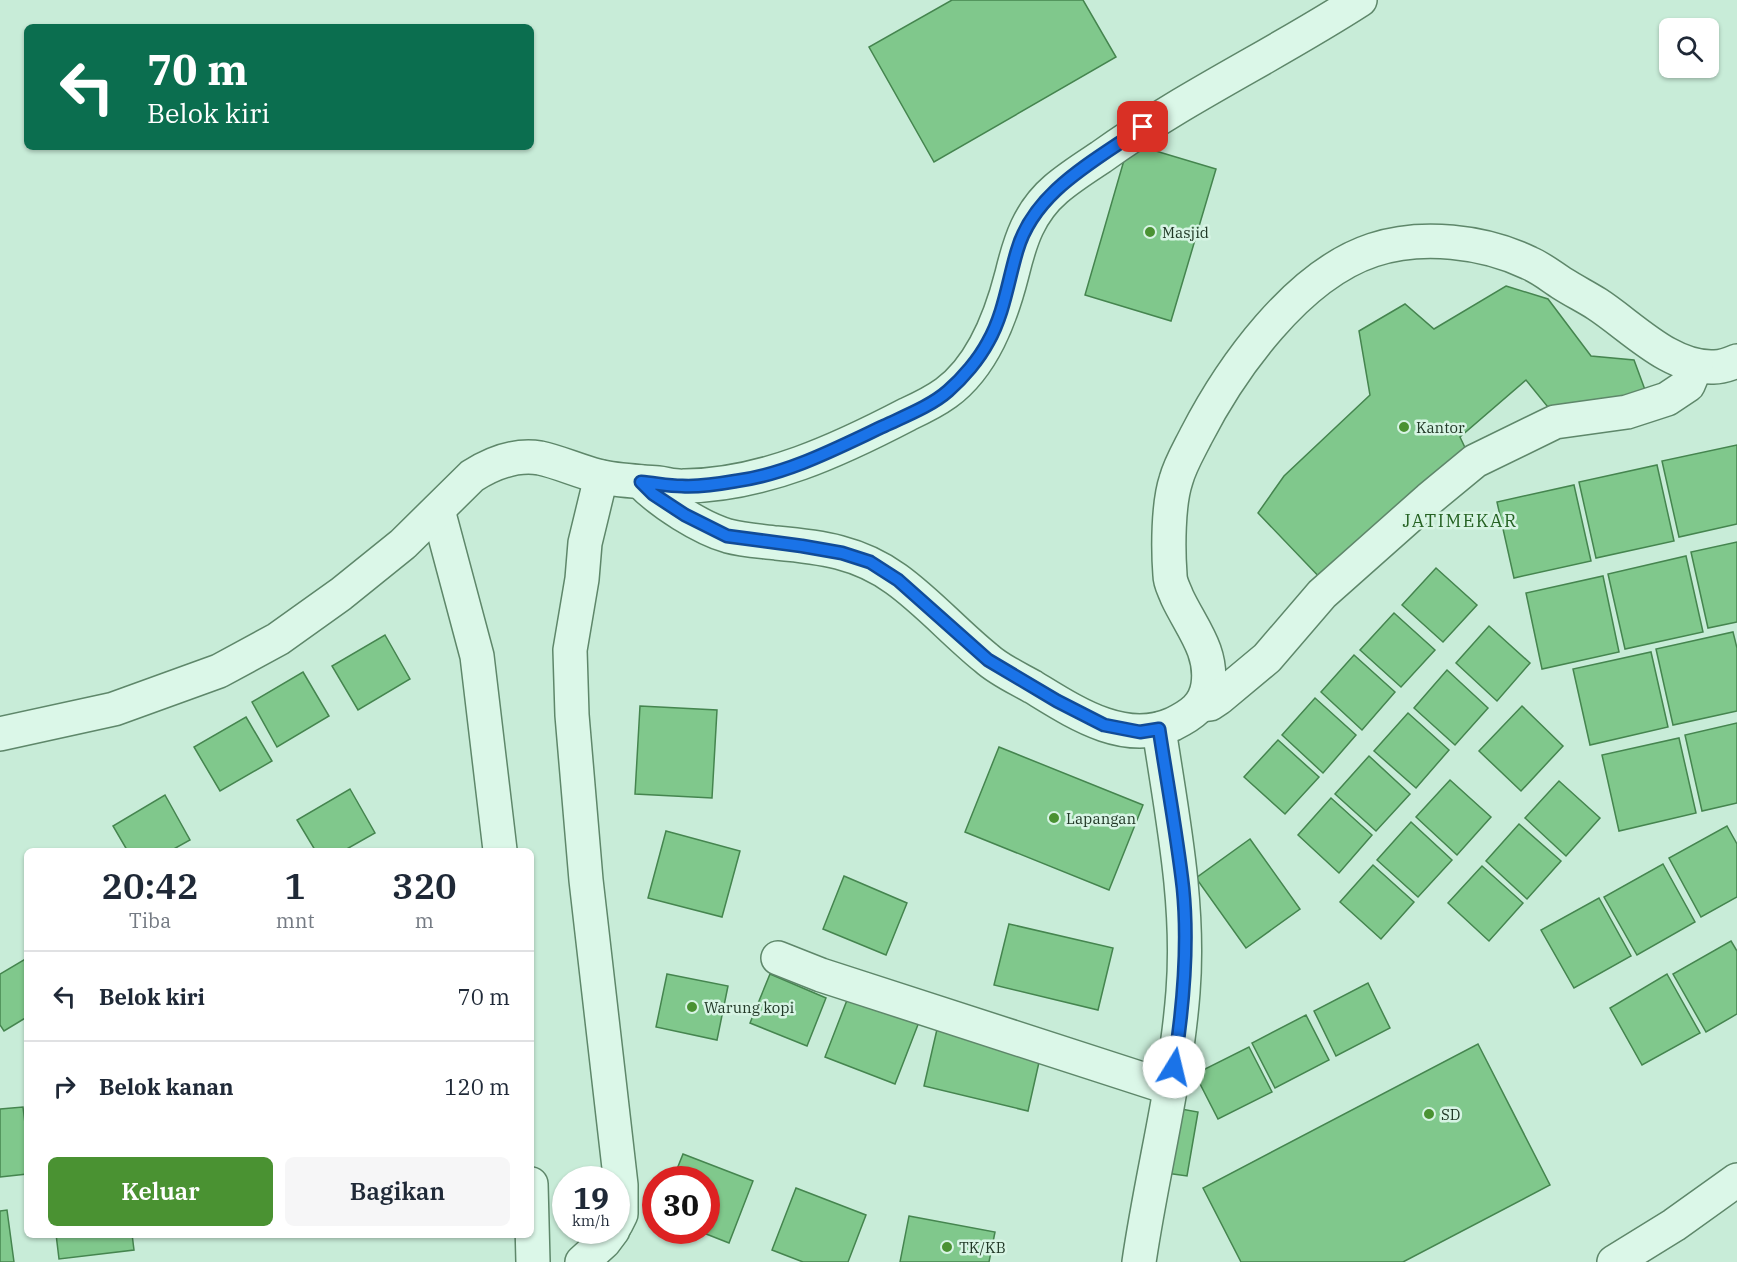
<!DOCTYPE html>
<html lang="id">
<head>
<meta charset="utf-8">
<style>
  body { margin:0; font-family:"IBM Plex Serif",serif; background:#f6f6f7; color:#1f2937; height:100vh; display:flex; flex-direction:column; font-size:22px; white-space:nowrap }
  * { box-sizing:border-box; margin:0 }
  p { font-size:20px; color:#747a83 }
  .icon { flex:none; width:33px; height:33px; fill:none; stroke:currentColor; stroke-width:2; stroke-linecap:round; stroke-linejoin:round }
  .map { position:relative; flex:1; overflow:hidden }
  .panel { position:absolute; left:24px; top:848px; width:510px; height:390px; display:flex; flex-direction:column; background:#fff; border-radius:9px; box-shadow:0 2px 4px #0004 }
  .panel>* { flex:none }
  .hud { position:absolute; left:24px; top:24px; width:510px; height:126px; border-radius:9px; box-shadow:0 2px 4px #0004; background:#0b6e4f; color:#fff; overflow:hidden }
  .fabs { position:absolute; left:1659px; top:18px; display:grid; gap:12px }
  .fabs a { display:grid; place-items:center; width:60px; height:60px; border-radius:9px; background:#fff; box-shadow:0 2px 4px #0004; font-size:30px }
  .speed { position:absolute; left:552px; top:1166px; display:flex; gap:12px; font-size:30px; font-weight:700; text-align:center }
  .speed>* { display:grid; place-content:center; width:78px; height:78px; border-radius:50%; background:#fff; box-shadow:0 2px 4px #0004; line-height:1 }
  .speed small { font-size:15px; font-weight:400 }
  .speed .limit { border:9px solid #d22; background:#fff; color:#111 }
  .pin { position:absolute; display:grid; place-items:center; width:51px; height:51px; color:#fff; margin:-26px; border-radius:12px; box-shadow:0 3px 9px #0006 }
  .me { position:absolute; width:66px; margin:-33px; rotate:9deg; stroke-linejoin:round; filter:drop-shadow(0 0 4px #0008) }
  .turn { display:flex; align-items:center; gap:21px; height:126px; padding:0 24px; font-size:27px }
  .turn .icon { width:78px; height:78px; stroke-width:2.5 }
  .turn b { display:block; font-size:42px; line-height:51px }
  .eta { display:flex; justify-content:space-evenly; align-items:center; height:102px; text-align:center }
  .eta b { font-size:36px; font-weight:600; line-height:42px }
  .button { display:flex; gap:12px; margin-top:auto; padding:12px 24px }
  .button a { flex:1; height:69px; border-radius:9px; background:#4a9232; color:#fff; font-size:24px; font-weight:600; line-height:69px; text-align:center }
  .button a+a { background:#f6f6f7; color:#1f2937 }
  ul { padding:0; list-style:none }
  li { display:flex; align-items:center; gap:18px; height:90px; padding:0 24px; border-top:2px solid #e0e1e3 }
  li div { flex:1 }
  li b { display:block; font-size:22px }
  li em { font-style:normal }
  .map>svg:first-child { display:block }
  .building { fill:#80c88c; stroke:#45854f; stroke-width:1.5 }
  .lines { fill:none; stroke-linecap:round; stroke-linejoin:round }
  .minor-casing { stroke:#5e876a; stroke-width:36 }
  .minor { stroke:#dbf7e8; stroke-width:33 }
  .route-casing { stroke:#114b97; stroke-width:15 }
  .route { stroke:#1a73e8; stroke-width:10 }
  .poi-dot { fill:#4a9232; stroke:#d7f4e4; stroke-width:2 }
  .labels { text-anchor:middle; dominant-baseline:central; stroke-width:5; stroke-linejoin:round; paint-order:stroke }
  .poi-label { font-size:15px; fill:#213826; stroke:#d7f4e4; text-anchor:start }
  .quarter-label { font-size:18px; letter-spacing:1.5px; fill:#256223; stroke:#d7f4e4 }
</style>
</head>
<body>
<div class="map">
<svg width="1737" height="1262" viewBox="0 0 1737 1262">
  <rect width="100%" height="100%" fill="#c8ecd8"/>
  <g class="building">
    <polygon points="952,0 1083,0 1116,57 934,162 869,47"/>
    <polygon points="1129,143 1216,169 1171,321 1085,295"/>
    <polygon points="1506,286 1548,299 1591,356 1634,360 1648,398 1556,417 1526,380 1460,437 1469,456 1326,584 1258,513 1284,476 1370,395 1359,331 1405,304 1434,329"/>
    <polygon points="1737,445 1737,524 1679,537 1662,461"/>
    <polygon points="1657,465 1674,541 1596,558 1579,482"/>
    <polygon points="1574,485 1591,561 1514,578 1497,502"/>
    <polygon points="1737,542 1737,622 1708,628 1691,552"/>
    <polygon points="1686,556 1703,632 1625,649 1608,574"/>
    <polygon points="1436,568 1477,605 1443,642 1402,605"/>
    <polygon points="1603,576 1619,652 1542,669 1526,593"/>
    <polygon points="1394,613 1435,650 1401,687 1360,650"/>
    <polygon points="1489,626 1530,663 1497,701 1456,663"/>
    <polygon points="1733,632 1737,648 1737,711 1673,725 1656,649"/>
    <polygon points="385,635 410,679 358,710 332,666"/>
    <polygon points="1651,652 1668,727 1590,745 1573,669"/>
    <polygon points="1354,655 1395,692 1362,730 1321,692"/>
    <polygon points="1447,670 1488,708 1455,745 1414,708"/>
    <polygon points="303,672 329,716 277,747 252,702"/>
    <polygon points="1315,698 1356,735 1323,773 1282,735"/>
    <polygon points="640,706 717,710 712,798 635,794"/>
    <polygon points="1522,706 1563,746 1521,791 1479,751"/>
    <polygon points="1408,713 1449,750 1416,788 1374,751"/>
    <polygon points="246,717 272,761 220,791 194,747"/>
    <polygon points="1737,723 1737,803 1702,811 1685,735"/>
    <polygon points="1679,738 1696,813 1619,831 1602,755"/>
    <polygon points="1278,740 1319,777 1285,814 1244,777"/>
    <polygon points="999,747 1143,805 1109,890 965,832"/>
    <polygon points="1369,756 1410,794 1376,831 1335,794"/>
    <polygon points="1450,780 1491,817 1457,855 1416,817"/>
    <polygon points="1559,781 1600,818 1566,856 1525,818"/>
    <polygon points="350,789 375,833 345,850 315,850 297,820"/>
    <polygon points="165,795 190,840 172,850 127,850 113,826"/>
    <polygon points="1331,798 1372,835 1339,873 1298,835"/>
    <polygon points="1411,822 1452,860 1418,897 1377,860"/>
    <polygon points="1519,824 1561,861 1527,899 1486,861"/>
    <polygon points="1727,826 1737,844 1737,897 1701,917 1669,858"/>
    <polygon points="666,831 740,851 722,917 648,898"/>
    <polygon points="1250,839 1300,909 1246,948 1196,878"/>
    <polygon points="1663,864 1695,922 1637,955 1604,897"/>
    <polygon points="1373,865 1414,902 1381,939 1340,902"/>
    <polygon points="1482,866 1523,903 1489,941 1448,903"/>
    <polygon points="844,876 907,903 886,955 823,929"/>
    <polygon points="1599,898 1631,956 1574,988 1541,930"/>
    <polygon points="1009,924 1113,948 1098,1010 994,985"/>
    <polygon points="1731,941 1737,951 1737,1014 1706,1032 1673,974"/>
    <polygon points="27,958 27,1017 4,1031 0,1025 0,974"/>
    <polygon points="667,974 728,986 717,1040 656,1027"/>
    <polygon points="770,974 826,998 807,1046 750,1023"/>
    <polygon points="1667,974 1700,1033 1642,1065 1610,1008"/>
    <polygon points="1368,983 1390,1028 1336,1056 1314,1011"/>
    <polygon points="849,995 919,1022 895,1084 825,1057"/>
    <polygon points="1306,1015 1329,1060 1275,1088 1252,1043"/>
    <polygon points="938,1025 1042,1049 1028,1111 924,1086"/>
    <polygon points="1478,1044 1550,1185 1403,1262 1241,1262 1203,1188"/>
    <polygon points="1249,1047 1272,1092 1218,1119 1195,1074"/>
    <polygon points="23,1107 27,1140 27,1174 0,1177 0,1109"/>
    <polygon points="1170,1107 1198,1112 1187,1176 1159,1172"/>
    <polygon points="683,1154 753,1181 729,1243 696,1230 706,1230 706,1179 673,1179"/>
    <polygon points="796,1188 866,1215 848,1262 803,1262 772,1250"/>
    <polygon points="7,1210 14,1262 0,1262 0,1211"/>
    <polygon points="909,1216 995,1232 989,1262 900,1262"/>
    <polygon points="56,1234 132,1234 134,1250 59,1259"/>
  </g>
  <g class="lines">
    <defs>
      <g id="minor">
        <polyline points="601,477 585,543 582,579 570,650 572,715 586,880 621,1185 621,1214 616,1224"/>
        <path d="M641 482C661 503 701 528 728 536 743 540 760 541 776 543 821 547 859 552 896 579 928 602 955 633 986 658 999 670 1017 678 1033 687 1074 712 1124 746 1173 724 1191 715 1205 706 1208 685 1213 651 1191 627 1177 597 1174 589 1170 583 1170 575 1168 549 1168 504 1176 480 1180 465 1189 450 1196 436 1231 368 1297 275 1373 250 1421 234 1484 241 1529 263 1541 268 1552 277 1563 284 1574 291 1586 297 1597 304 1631 326 1670 369 1714 367 1722 367 1730 364 1737 361"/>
        <polyline points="438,510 477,656 500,850"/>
        <polyline points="1202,705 1210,704 1219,698 1267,658 1322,594 1429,499 1475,461 1555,422 1627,412 1667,399 1688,385 1696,366"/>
        <path d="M0 734 114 709 219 671 278 639 341 594 403 544 472 476C491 464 516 454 540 458 559 462 578 471 598 476 617 481 638 481 658 483 667 484 676 487 685 486 764 485 839 450 908 414 921 408 935 401 946 393 983 366 1001 317 1012 274 1020 241 1029 212 1056 189 1070 177 1086 167 1101 157 1183 98 1275 55 1360 0"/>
        <polyline points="778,958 821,975 1170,1088"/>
        <polyline points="531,1184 533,1262"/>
        <polyline points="582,1262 604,1242 613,1230"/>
        <path d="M1139 1262C1152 1172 1176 1083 1183 992 1190 903 1172 816 1159 729"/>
        <polyline points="1614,1262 1674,1225 1737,1180"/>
      </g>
    </defs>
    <use href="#minor" class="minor-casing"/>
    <use href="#minor" class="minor"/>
  </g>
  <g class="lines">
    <defs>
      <path id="route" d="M1143 127C1095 161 1034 191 1017 251 1008 281 1004 314 988 342 979 359 963 378 948 391 931 406 905 416 884 426 837 448 788 474 736 481 719 484 699 487 682 486 668 486 655 483 641 482L653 494 685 515 727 536 802 546 842 553 870 562 898 580 988 660 1057 701 1104 725 1140 732 1159 729C1167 782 1177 835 1183 888 1189 947 1183 1009 1174 1067"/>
    </defs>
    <use href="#route" class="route-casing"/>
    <use href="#route" class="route"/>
  </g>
  <g class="poi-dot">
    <circle cx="1150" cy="232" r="6"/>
    <circle cx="1404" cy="427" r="6"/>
    <circle cx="1054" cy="818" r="6"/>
    <circle cx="692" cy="1007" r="6"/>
    <circle cx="1429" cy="1114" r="6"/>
    <circle cx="947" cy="1247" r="6"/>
  </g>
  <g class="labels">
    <g class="poi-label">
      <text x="1162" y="232">Masjid</text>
      <text x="1416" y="427">Kantor</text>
      <text x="1066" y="818">Lapangan</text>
      <text x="704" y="1007">Warung kopi</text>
      <text x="1441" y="1114">SD</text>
      <text x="959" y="1247">TK/KB</text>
    </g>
    <g class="quarter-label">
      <text x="1460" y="520">JATIMEKAR</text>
    </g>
  </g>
</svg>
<div class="fabs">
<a><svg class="icon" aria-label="search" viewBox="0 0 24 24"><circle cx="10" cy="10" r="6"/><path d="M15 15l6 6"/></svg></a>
</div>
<div class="speed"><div>19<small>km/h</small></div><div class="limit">30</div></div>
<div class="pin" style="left:1143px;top:127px;background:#d93025"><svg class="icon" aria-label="arrive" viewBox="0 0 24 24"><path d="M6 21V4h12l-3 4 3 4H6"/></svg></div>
<svg class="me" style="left:1174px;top:1067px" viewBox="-20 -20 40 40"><circle r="19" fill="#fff"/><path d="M0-13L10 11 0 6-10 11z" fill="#1a73e8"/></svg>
<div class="hud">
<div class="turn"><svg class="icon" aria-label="left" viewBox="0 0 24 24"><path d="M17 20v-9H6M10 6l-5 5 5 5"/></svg><div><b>70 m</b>Belok kiri</div></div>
</div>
<section class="panel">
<div class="eta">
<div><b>20:42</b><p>Tiba</p></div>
<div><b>1</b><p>mnt</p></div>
<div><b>320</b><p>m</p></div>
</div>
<ul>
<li><svg class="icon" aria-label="left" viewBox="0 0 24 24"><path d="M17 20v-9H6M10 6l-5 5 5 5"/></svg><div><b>Belok kiri</b></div><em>70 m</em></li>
<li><svg class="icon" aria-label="right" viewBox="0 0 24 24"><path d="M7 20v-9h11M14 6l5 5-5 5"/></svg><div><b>Belok kanan</b></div><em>120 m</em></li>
</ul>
<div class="button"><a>Keluar</a><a>Bagikan</a></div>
</section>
</div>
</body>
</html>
